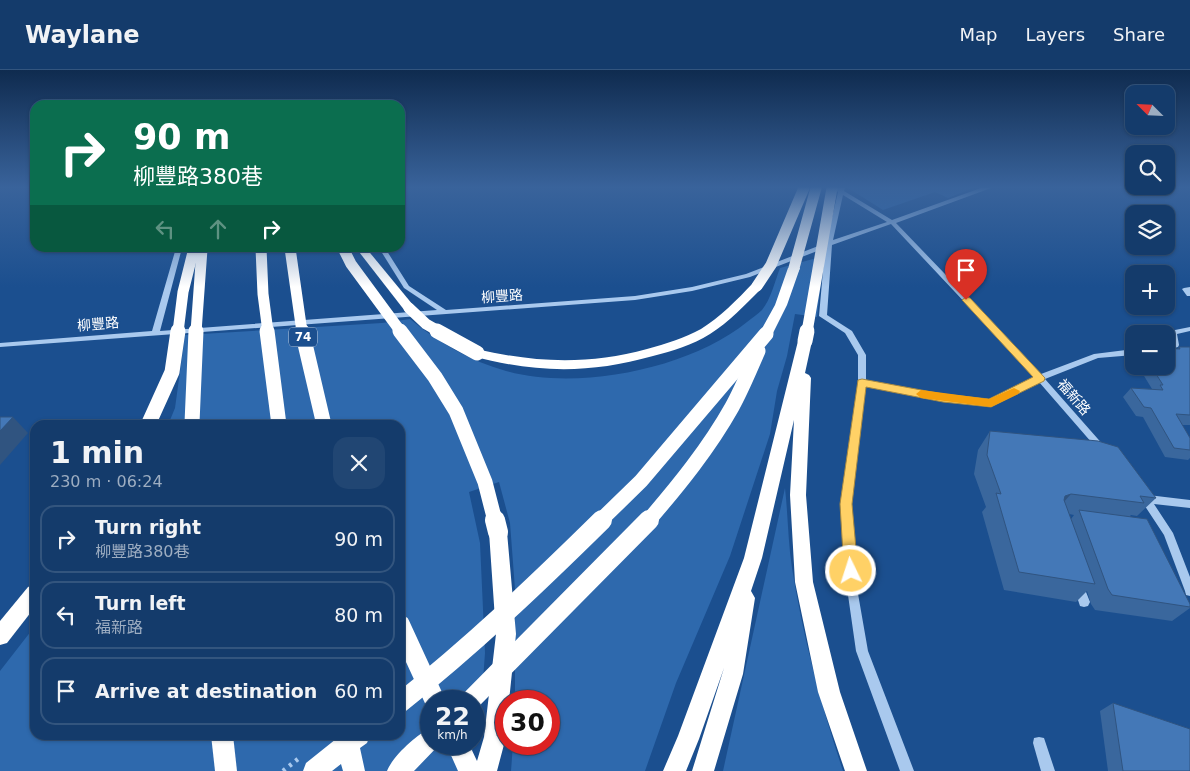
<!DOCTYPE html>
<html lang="en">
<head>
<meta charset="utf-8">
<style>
  body { margin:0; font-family:"DejaVu Sans","Noto Sans TC",sans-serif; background:#214673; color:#f1f3f6; height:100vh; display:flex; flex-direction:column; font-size:19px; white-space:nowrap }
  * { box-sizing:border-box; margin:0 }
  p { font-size:16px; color:#9dadc1 }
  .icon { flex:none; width:28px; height:28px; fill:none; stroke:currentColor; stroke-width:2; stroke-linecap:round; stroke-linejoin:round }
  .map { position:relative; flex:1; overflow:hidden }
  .side { position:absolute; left:30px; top:350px; width:375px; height:320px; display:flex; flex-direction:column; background:#143b6b; border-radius:15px; box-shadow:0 1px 4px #0004,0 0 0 1px #33557e }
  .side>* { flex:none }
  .banner { position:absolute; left:30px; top:30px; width:375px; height:152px; border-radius:15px; box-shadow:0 1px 4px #0004,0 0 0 1px #33557e; background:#0b6e4f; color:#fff; overflow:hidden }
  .needle { width:32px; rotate:294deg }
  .buttons { position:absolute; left:1125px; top:15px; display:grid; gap:10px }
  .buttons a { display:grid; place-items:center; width:50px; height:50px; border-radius:10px; background:#143b6b; box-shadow:0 1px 4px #0004,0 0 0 1px #33557e; font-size:25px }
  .speed { position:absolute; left:420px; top:620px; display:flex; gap:10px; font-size:25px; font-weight:700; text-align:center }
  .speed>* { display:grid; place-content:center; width:65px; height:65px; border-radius:50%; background:#143b6b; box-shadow:0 1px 4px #0004,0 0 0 1px #33557e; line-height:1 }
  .speed small { font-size:12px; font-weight:400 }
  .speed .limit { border:8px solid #d22; background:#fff; color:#111 }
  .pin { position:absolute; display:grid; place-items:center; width:42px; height:42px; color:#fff; margin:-51px -21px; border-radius:50% 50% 50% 0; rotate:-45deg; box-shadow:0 0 5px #0007 }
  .pin .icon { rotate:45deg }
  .me { position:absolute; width:55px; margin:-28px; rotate:356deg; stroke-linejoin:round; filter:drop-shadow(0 0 4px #0008) }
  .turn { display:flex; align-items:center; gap:18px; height:105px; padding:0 20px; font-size:22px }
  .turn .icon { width:65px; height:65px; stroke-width:2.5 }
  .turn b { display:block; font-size:35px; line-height:42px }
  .lanes { display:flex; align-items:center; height:48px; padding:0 20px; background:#0003; justify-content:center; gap:25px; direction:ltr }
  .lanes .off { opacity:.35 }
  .round { display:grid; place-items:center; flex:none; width:52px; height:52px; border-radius:15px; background:#214673 }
  .summary { display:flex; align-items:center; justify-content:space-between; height:85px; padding:0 20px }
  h1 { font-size:30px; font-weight:800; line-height:38px }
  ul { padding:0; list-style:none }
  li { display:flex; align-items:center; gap:15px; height:68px; margin:0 10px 8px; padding:0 10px; border:2px solid #33557e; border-radius:15px }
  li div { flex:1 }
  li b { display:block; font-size:19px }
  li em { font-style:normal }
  header { display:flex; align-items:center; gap:30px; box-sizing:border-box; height:70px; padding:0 25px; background:#143b6b; border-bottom:1px solid #33557e }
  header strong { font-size:24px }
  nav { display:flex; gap:28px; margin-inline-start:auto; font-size:18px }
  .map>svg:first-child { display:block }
  .green { fill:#2e69ad; fill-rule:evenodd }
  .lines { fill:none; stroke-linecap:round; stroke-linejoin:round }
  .path { stroke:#a9c9ee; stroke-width:4.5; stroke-dasharray:3 5; stroke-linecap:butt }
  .minor { fill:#a9c9ee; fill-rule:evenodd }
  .highway { fill:#fff; fill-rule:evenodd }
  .highway-bridge-far2 { stroke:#fff; stroke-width:11 }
  .highway-bridge-far1 { stroke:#fff; stroke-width:15 }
  .highway-bridge { stroke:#fff; stroke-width:20 }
  .wall { fill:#3a679d; fill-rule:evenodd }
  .shaded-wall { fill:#305480 }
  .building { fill:#4478b7; stroke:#305480 }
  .route { fill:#ffd166; stroke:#a68842 }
  .slow { fill:#f59e0b }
  .labels { text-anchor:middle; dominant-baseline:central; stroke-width:4; stroke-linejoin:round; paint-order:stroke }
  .shield { fill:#1b4f8f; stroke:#bbcadd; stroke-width:1 }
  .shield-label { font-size:12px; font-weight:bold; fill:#fff }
  .street-label { font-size:14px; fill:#fff; stroke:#1b4f8f }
</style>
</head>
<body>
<header>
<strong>Waylane</strong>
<nav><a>Map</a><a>Layers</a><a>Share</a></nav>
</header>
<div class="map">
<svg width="1190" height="701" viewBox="0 0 1190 701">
  <rect width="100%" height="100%" fill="#1b4f8f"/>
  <g class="green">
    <polygon points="848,118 973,118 948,128 935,122 883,140"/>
    <path d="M824 186 817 247 795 244 787 286 777 321 770 364 730 486 676 613 645 701H511L513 674H549V631H515V519L510 453 499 412 469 422 480 473 485 583 480 651 467 701H0V601L35 556V665H400V355H168L175 338 185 265 382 253 410 249C438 272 470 291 506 301 578 321 689 299 747 252 752 248 758 244 762 240 771 229 775 211 780 198ZM431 631H474V674H431Z"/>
    <path d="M785 418C788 445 788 472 792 498 803 567 821 635 843 701H723Z"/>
  </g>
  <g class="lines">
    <polyline class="path" points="283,701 298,689"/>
    <g class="minor">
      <path d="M833 118H845L844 121 892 150 981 118H991L896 153 1041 304 1094 284 1134 279V285L1098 288 1045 309 1105 377 1107 379 1105 381H1099L1039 312 991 336 943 331 866 316 851 434 857 518 868 581 914 701H900L856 581 847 518 841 434 858 313V285L845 263 819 246 825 178 750 207 692 221 635 230 0 277V273L152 261 176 178H182L160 261 437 240 404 218 379 178H385L409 216 446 240 635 226 692 217 746 204 826 173 838 122ZM843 125 887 152 833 170ZM891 154 1035 307 990 330 943 325 866 311V285L852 261 827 245 832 175Z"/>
      <polygon points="1190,217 1190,226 1187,226 1182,219 1184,218"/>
      <polygon points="1190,257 1190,261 1177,264 1179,275 1178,277 1166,280 1166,275 1171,274 1169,263 1170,261"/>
      <polygon points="1142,420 1145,421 1148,425 1190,430 1190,438 1154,434 1173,463 1190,507 1190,526 1186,525 1185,521 1164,465 1137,424 1139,421"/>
      <polygon points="1078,510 1082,512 1090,532 1088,536 1084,537 1080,536 1073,515 1074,512"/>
      <polygon points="1039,667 1044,668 1055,701 1041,701 1033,673 1034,668"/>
    </g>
    <g class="highway">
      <polygon points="356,178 366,178 413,235 415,238 413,241 405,241"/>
      <polygon points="794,195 800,198 787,235 771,267 761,267 759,264 775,235 788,198"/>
      <path d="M757 212 761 213 763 216 761 219C745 235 729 252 710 264 692 275 673 281 653 286 589 304 536 303 472 286L470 283 472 280 477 279C535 293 589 295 647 279 666 274 684 268 701 259 720 247 737 230 753 213Z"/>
      <polygon points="805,267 812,271 805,303 809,305 811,308 806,425 813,512 840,622 867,701 845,701 818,622 795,512 790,425 794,350 762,488 751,521 755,528 743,604 714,701 692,701 724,598 699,669 686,701 663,701 678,666 744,488 798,271"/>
      <polygon points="498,455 504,457 507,462 516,564 509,631 506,631 506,667 497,701 458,701 446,674 469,674 477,691 484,667 496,564 489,462 492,457"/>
      <polygon points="35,514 35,537 7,573 0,575 0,551 28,517"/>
      <path d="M431 658V674H440L414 701H387C392 687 417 664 431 658Z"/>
      <polygon points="211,665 233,665 237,701 215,701"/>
      <polygon points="335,665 370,665 367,673 360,678 365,701 343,701 341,694 332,701 303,701 306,693 336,669"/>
    </g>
    <g class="highway-bridge-far2">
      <polyline points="261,178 263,224 268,262"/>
      <polyline points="290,178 302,262"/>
      <polyline points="343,178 351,194 401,262"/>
      <polyline points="794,198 816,118"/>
      <polyline points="757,216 771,195 804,118"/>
      <polyline points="409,238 426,254 440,262"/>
      <polyline points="178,262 183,222 194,178"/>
      <polyline points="196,262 202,179"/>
      <polyline points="807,262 832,118"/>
    </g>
    <g class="highway-bridge-far1">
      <polyline points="267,261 279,355"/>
      <polyline points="302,261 324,355"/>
      <polyline points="400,261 435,307 456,341 485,412 495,451"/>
      <polyline points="437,261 477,283"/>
      <polyline points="805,271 807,261"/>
      <polyline points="192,353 196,261"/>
      <polyline points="148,355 172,302 178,261"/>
      <polyline points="600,451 641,411 766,264"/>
      <path d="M648 451C679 415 709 378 732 337 742 319 750 299 758 281"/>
    </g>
    <g class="highway-bridge">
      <polyline points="495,450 498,462"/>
      <polyline points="400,555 435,631"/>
      <polyline points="470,631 649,450"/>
      <path d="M400 633C472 576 537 514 602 450"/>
    </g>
  </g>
  <g class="wall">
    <polygon points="1179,277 1190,277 1190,355 1182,355 1190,368 1190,388 1188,390 1165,387 1143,347 1136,346 1123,327 1131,318 1152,319 1138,296 1166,296"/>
    <path d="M990 361 1156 428 1137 446 1131 445 1130 446 1190 534V538L1172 551 1095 540 1091 534 1087 521 1076 532 1004 520 982 442 986 437 974 404 978 380ZM1069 444 1074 445 1071 449Z"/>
    <polygon points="1113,633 1190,701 1108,701 1100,641"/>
  </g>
  <g class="shaded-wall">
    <polygon points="13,347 28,363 0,395 0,361"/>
    <polygon points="1071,424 1055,442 1065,426"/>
  </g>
  <g class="building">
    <polygon points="1179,277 1190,277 1190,345 1176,344 1190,368 1190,380 1174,378 1151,338 1144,337 1131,318 1163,320 1160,315 1163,315 1151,296 1166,296 1166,278 1180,279"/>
    <polygon points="0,347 13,347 0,361"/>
    <polygon points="990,361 1098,371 1118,377 1156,428 1140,426 1144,433 1071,424 1065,426 1064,430 1095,514 1019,502 996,423 1001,424 987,385"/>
    <polygon points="1079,440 1147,449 1190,534 1190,537 1112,525 1108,519"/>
    <polygon points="1113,633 1190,659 1190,701 1123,701"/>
  </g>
  <linearGradient id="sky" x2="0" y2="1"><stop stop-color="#0f2b4f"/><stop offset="0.54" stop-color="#39639b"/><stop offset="1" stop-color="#39639b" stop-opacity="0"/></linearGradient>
  <rect width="1190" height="217" fill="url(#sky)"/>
  <polygon class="route" points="966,227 970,228 1045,308 1044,311 991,337 943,332 866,317 852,434 858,501 856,505 851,507 846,505 844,501 840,434 858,310 862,309 943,324 989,329 1033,307 963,231 962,230"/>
  <polygon class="slow" points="1014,318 1020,321 1018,324 991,337 921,328 916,324 921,320 989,329"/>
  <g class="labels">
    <rect class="shield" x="289" y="257.5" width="28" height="19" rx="4"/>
    <g class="shield-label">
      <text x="303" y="267">74</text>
    </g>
    <g class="street-label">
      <text transform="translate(502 226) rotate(-4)">柳豐路</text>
      <text transform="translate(98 254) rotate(-5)">柳豐路</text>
      <text transform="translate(1074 327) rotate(49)">福新路</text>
    </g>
  </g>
</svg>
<div class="buttons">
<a><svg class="needle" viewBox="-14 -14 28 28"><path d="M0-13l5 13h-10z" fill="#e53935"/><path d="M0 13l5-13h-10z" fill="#9dadc1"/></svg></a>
<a><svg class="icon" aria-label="search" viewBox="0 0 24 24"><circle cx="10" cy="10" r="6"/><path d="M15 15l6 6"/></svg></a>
<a><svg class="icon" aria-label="layers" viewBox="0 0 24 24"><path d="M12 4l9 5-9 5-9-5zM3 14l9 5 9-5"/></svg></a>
<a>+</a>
<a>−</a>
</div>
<div class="speed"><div>22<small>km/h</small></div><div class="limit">30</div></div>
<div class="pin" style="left:966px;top:230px;background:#d93025"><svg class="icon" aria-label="arrive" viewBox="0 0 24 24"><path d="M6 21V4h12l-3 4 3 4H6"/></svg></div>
<svg class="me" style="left:851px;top:501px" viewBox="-20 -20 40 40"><circle r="17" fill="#ffd166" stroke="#fff" stroke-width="3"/><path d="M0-11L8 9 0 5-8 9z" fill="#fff"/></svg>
<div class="banner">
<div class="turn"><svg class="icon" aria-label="right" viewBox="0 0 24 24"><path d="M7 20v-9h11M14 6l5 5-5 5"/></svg><div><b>90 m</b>柳豐路380巷</div></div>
<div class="lanes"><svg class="icon off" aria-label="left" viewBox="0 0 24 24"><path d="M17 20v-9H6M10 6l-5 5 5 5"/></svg><svg class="icon off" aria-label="ahead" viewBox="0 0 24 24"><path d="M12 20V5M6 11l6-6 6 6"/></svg><svg class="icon" aria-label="right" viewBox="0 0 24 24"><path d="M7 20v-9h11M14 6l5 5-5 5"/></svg></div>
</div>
<section class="side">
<div class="summary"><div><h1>1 min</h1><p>230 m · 06:24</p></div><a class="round"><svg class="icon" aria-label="close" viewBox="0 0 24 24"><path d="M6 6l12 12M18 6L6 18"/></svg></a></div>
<ul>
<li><svg class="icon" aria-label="right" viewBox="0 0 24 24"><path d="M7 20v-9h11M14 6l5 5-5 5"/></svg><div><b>Turn right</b><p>柳豐路380巷</p></div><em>90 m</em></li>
<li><svg class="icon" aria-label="left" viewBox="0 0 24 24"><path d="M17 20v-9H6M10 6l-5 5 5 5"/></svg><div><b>Turn left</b><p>福新路</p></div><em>80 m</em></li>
<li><svg class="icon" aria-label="arrive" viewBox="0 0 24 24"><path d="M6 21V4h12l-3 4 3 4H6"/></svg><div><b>Arrive at destination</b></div><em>60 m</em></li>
</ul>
</section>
</div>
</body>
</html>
